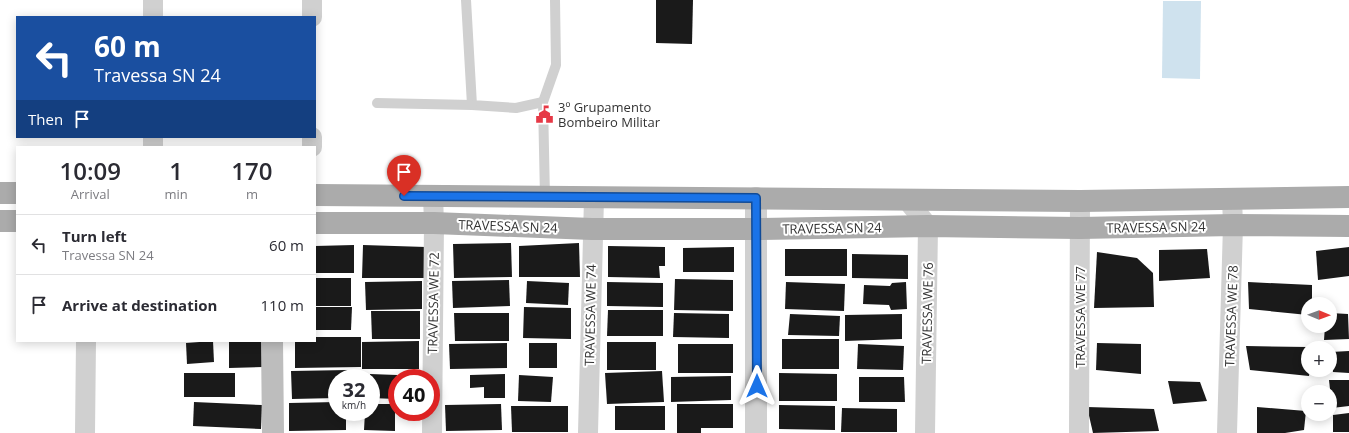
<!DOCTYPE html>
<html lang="en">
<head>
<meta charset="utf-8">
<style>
  body { margin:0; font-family:"Open Sans",sans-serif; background:#f7f7f7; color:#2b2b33; height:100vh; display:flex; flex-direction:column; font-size:15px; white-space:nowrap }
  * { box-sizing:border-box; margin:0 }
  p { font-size:13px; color:#7c7c81 }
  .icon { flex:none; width:22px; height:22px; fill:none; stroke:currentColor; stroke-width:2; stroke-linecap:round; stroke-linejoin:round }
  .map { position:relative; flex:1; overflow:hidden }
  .details { position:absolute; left:16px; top:146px; width:300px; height:196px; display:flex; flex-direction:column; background:#fff; border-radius:0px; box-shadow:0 2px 10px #0003 }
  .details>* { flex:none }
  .top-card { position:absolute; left:16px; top:16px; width:300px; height:122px; border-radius:0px; box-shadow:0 2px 10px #0003; background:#1a4fa0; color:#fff; overflow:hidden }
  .needle { width:26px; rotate:91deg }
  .tools { position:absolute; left:1301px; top:297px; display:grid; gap:8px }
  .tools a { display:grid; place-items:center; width:36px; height:36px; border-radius:50%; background:#fff; box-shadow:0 2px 10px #0003; font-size:20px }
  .speed { position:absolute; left:328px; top:369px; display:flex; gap:8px; font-size:20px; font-weight:700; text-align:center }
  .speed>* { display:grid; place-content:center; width:52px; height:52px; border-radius:50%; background:#fff; box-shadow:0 2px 10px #0003; line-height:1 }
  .speed small { font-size:10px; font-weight:400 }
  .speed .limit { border:6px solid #d22; background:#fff; color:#111 }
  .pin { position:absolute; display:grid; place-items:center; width:34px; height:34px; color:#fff; margin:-41px -17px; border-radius:50% 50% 50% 0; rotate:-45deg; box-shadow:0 0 4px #0007 }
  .pin .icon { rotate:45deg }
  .me { position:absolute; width:44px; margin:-22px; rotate:0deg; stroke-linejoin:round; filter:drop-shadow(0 0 3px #0008) }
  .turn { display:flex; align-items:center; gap:14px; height:84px; padding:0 12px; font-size:18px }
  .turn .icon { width:52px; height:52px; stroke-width:2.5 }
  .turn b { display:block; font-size:28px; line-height:34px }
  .then { display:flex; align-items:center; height:38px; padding:0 12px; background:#0003; gap:8px; font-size:15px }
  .eta { display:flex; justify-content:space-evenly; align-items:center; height:68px; text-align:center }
  .eta b { font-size:24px; font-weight:600; line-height:28px }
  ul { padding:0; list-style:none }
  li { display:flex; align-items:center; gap:12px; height:60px; padding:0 12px; border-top:1px solid #e1e1e2 }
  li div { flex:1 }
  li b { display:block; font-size:15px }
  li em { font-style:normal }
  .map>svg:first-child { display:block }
  .water { fill:#cfe2ee }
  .building { fill:#1a1a1a }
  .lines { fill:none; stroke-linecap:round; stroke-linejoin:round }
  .service { stroke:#d0d0d0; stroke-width:10 }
  .minor { stroke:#d0d0d0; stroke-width:20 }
  .tertiary { stroke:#d0d0d0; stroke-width:22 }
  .secondary { stroke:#bdbdbd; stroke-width:22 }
  .primary { stroke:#ababab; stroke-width:22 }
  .route-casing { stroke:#114b97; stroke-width:10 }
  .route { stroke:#1a73e8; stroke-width:7 }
  .labels { text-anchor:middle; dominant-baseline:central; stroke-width:4; stroke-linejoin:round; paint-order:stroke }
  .poi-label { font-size:13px; fill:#333; stroke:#fff; text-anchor:start }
  .street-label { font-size:13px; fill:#333; stroke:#fff }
</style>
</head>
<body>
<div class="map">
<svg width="1349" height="433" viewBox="0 0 1349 433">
  <rect width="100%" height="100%" fill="#fff"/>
  <polygon class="water" points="1163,1 1201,1 1200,79 1162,78"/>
  <g class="building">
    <polygon points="656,0 693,0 692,44 656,43"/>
    <polygon points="511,243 512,277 454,278 453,244"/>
    <polygon points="579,243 580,277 519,277 519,246"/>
    <polygon points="354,245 354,273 315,273 315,246"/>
    <polygon points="363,245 426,247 425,278 362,278"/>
    <polygon points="608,246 665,247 665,266 659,266 660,278 608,277"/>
    <polygon points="734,247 734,272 683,272 683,248"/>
    <polygon points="1349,247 1349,276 1318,280 1316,251"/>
    <rect x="785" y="249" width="62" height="27"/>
    <polygon points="1207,249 1210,278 1159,281 1159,250"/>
    <polygon points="1097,252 1137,258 1153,273 1154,307 1094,308"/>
    <polygon points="852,254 908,255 908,279 852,278"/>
    <rect x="315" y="278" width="36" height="28"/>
    <polygon points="675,279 733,280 733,311 674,310"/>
    <polygon points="509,280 510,306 453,308 452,281"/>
    <polygon points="422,281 422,309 366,310 365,282"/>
    <polygon points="527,281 569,283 568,305 526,303"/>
    <polygon points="607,282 663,283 663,307 607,306"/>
    <polygon points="786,282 845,284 844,311 785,309"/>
    <polygon points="906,282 907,309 891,310 889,305 863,304 864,285 890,286 892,283"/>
    <polygon points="1248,282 1312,285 1312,304 1308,304 1308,315 1249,309"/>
    <polygon points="315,307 352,307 351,330 315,330"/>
    <polygon points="524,307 571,308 571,339 523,338"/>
    <polygon points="608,310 663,310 663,336 607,336"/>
    <polygon points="371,311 420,311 420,339 372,339"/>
    <polygon points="454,313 509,313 509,341 455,341"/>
    <polygon points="674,313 729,314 729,338 673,337"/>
    <polygon points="1330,313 1348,314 1349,339 1324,340 1325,326 1330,326"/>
    <polygon points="790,314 840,316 839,336 788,335"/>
    <polygon points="902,314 902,339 845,341 845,315"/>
    <polygon points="315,337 361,337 361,367 295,368 295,341 315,341"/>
    <rect x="782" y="339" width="57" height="30"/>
    <polygon points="213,341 214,362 187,364 186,343"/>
    <polygon points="229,341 263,341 263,367 229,368"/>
    <polygon points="419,341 419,369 362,369 362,342"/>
    <rect x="607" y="342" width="49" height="28"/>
    <polygon points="507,343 507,368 450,369 449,344"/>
    <rect x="529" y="343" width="28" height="25"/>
    <polygon points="1097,343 1141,344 1141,374 1096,370"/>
    <rect x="678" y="344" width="55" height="29"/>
    <polygon points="858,344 904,346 903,370 857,369"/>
    <polygon points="1246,346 1308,347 1308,370 1310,370 1309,376 1250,370"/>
    <polygon points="1349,351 1349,373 1333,372 1331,352"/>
    <polygon points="348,370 348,378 337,378 337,398 292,399 291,371"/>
    <polygon points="662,371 664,402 607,404 605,373"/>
    <rect x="184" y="373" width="51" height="24"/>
    <polygon points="779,373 837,374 837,401 779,401"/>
    <polygon points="370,374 397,375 396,399 371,398"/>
    <polygon points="505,374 505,398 484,398 484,387 470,388 470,375"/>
    <polygon points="519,375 553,377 551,402 518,401"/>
    <polygon points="731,376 731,400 671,402 671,377"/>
    <polygon points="859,377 904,377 905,402 859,402"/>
    <polygon points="1329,380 1349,380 1349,406 1332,408"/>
    <polygon points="1168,381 1200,382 1207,401 1173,404"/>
    <polygon points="194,402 262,405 261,429 193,426"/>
    <polygon points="337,402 337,412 346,412 346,430 289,431 289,403"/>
    <polygon points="371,404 395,404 395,431 364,430 365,412 371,412"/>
    <polygon points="501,404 502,430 446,431 445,405"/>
    <polygon points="677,404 733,404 733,428 701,428 701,433 677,433"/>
    <polygon points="779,405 835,406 835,430 779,429"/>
    <polygon points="511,406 568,406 568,432 512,432"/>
    <rect x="615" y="406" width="50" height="24"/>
    <polygon points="1087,407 1154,409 1159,431 1093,433"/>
    <polygon points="1257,407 1306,411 1304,430 1285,433 1257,433"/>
    <polygon points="842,408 897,409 897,432 841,432"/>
    <polygon points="1349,413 1349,432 1333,432 1333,415"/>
  </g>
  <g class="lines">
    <g class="service">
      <polyline points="466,0 472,105 516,108 543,102"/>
      <polyline points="377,103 472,105"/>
      <polyline points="545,198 543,102 556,65 555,0"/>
    </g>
    <g class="minor">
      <polyline points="153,0 153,17"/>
      <polyline points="312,0 312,17"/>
      <polyline points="153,137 153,147"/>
      <polyline points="312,137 312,147"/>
      <polyline points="907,200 928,226 925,433"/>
      <polyline points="85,433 86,341"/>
      <polyline points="432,433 434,223 433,196"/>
      <polyline points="588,433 594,198"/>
      <polyline points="1079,433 1080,201"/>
      <polyline points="1227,433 1233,225 1232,198"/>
    </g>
    <polyline class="tertiary" points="756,198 756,433"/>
    <polyline class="secondary" points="272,341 273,433"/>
    <g class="primary">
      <polyline points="0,193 17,193"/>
      <polyline points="315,195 1080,201 1349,197"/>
      <polyline points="0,221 17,221"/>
      <polyline points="315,223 434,223 592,229 757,229 928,226 1080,228 1233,225 1349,226"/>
    </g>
  </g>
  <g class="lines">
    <defs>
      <polyline id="route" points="404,196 756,198 757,386"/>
    </defs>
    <use href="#route" class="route-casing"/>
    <use href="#route" class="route"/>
  </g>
  <defs>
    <symbol id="civic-bare" viewBox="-9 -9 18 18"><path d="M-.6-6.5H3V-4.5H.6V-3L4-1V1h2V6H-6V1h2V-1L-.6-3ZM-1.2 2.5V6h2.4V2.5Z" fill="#e63946" stroke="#fff" stroke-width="2.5" paint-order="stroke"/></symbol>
  </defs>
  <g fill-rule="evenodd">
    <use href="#civic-bare" x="532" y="102" width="25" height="25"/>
  </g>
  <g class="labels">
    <g class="poi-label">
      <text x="558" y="107">3º Grupamento<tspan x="558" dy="15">Bombeiro Militar</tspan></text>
    </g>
    <g class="street-label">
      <text transform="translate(508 226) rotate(2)">TRAVESSA SN 24</text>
      <text transform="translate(1156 227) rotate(-1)">TRAVESSA SN 24</text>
      <text transform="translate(832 228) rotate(-1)">TRAVESSA SN 24</text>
      <text transform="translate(433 303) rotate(-89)">TRAVESSA WE 72</text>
      <text transform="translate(927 313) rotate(-89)">TRAVESSA WE 76</text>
      <text transform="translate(590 315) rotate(-89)">TRAVESSA WE 74</text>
      <text transform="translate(1231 316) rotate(-88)">TRAVESSA WE 78</text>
      <text transform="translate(1080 317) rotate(-90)">TRAVESSA WE 77</text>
    </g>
  </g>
</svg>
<div class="tools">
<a><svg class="needle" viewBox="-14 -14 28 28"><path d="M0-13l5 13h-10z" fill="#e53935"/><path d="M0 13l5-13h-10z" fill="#7c7c81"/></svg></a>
<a>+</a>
<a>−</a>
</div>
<div class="speed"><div>32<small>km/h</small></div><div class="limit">40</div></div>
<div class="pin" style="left:404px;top:196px;background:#d93025"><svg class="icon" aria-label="arrive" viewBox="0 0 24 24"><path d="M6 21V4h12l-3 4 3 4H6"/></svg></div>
<svg class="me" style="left:757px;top:386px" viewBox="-20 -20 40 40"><path d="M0-17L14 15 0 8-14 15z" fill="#1a73e8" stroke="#fff" stroke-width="4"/></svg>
<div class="top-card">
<div class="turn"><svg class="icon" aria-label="left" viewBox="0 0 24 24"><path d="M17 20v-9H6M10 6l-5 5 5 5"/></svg><div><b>60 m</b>Travessa SN 24</div></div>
<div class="then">Then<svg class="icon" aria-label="arrive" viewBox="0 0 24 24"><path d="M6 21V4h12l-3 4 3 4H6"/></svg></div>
</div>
<section class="details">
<div class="eta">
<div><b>10:09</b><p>Arrival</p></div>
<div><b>1</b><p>min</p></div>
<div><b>170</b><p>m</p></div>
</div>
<ul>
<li><svg class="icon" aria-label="left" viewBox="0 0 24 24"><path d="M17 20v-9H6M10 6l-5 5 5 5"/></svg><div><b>Turn left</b><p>Travessa SN 24</p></div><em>60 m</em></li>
<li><svg class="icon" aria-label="arrive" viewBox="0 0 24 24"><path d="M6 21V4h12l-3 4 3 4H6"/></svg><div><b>Arrive at destination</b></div><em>110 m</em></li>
</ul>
</section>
</div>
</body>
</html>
